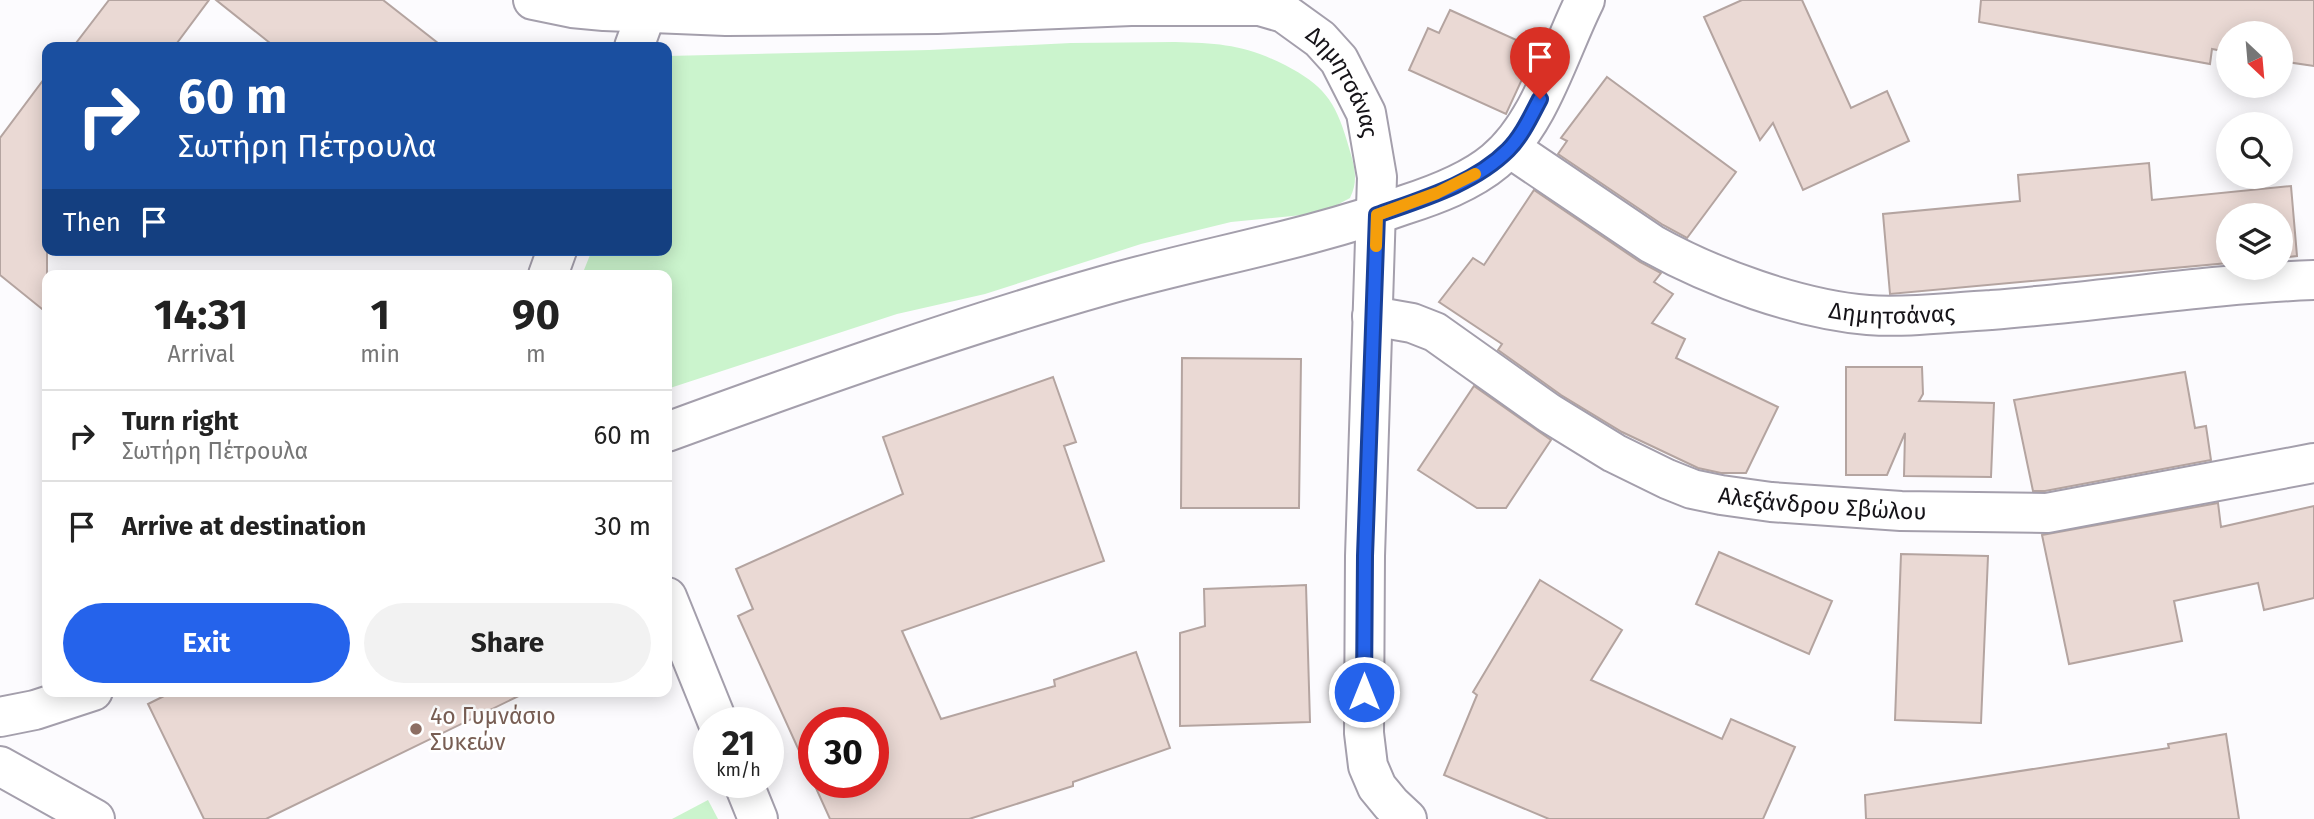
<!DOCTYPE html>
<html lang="en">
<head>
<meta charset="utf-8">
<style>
  body { margin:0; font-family:"Fira Sans",sans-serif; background:#f2f2f2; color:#222; height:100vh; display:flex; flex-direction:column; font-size:26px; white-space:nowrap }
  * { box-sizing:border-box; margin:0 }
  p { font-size:23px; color:#767676 }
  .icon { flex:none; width:38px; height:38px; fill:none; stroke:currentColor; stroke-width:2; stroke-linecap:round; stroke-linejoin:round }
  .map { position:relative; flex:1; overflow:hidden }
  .details { position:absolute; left:42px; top:270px; width:630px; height:427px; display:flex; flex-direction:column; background:#fff; border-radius:14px; box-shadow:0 4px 18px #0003 }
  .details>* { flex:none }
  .top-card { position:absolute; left:42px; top:42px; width:630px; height:214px; border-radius:14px; box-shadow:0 4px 18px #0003; background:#1a4fa0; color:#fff; overflow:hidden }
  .needle { width:46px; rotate:154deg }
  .fabs { position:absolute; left:2216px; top:21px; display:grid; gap:14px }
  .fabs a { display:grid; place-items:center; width:77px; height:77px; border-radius:50%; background:#fff; box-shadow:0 4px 18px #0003; font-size:35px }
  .speed { position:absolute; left:693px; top:707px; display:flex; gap:14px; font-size:35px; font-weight:700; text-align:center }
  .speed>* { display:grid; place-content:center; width:91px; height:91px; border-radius:50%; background:#fff; box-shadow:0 4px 18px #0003; line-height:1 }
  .speed small { font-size:18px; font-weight:400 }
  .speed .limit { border:10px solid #d22; background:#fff; color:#111 }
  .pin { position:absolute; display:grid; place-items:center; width:60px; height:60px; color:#fff; margin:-72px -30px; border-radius:50% 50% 50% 0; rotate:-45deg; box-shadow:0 0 7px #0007 }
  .pin .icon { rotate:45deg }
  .me { position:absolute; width:77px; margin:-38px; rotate:0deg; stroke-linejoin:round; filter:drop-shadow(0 0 5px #0008) }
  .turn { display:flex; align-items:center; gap:24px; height:147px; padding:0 21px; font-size:32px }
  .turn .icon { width:91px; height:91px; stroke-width:2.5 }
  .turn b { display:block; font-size:49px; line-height:60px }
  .then { display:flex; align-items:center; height:66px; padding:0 21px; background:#0003; gap:14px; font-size:26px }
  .eta { display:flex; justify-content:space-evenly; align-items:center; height:119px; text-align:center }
  .eta b { font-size:42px; font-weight:700; line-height:49px }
  .action { display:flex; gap:14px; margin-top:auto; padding:14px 21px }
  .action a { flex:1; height:80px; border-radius:42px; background:#2563eb; color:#fff; font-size:28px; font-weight:700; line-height:80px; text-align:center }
  .action a+a { background:#f2f2f2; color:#222 }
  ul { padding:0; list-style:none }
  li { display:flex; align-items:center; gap:21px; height:91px; padding:0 21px; border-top:2px solid #e0e0e0 }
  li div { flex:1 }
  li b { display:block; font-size:26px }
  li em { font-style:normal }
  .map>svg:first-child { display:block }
  .green { fill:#cbf4cd }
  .building { fill:#ead9d4; stroke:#b4a4a0; stroke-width:2; fill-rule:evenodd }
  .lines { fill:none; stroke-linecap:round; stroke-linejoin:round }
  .minor-casing { stroke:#a49fac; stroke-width:42 }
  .minor { stroke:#fff; stroke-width:38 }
  .route-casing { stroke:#184099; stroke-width:18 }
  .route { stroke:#2563eb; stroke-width:12 }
  .slow { stroke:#f59e0b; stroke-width:12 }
  .education-dot { fill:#8d6e63; stroke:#fff; stroke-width:2.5 }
  .labels { text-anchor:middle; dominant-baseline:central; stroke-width:5; stroke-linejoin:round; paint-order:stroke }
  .street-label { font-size:23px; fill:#151318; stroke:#fff }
  .education-label { font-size:23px; fill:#785e54; stroke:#fff; text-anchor:start }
</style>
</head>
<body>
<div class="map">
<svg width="2314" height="819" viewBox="0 0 2314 819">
  <rect width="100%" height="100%" fill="#fcfbfe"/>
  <g class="green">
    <path d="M1175 42C1219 43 1245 45 1285 65 1323 85 1335 100 1347 141 1353 162 1360 178 1350 198L1322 213 1231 222 1141 244 985 294 897 314 667 389V275H582L592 250H667V56L929 50 1071 43Z"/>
    <polygon points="708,800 718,819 672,819"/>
  </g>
  <g class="building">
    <polygon points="109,0 209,0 174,47 73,47"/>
    <polygon points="216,0 383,0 443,47 275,47"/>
    <polygon points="1742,0 1802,0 1851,108 1887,91 1909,141 1803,190 1773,123 1760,140 1704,17"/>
    <polygon points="1981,0 2314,0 2314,66 2280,61 2280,33 2228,33 2228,52 2212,49 2210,64 1979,22"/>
    <polygon points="1450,10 1536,49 1506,114 1409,70 1428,28 1439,33"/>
    <polygon points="47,75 47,313 0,275 0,138"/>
    <polygon points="1607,77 1736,172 1687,238 1663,225 1558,154 1567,141 1561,138"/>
    <polygon points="2149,163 2152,200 2291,186 2297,256 2280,258 2280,215 2228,215 2228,263 1890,294 1883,214 2020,201 2018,175"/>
    <polygon points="1534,190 1640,262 1661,273 1654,282 1673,294 1652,323 1685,339 1676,358 1778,407 1746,473 1721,473 1698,468 1622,432 1561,395 1498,350 1502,344 1439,302 1473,258 1484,265"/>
    <polygon points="1182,358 1301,359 1299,508 1181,508"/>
    <polygon points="1846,367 1922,367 1923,394 1919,401 1994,403 1991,477 1904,476 1905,433 1887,475 1846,475"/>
    <polygon points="2185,372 2195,428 2206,426 2211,460 2045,491 2033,491 2014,400"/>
    <path d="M1053 377 1076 442 1064 446 1104 561 902 631 941 719 1055 686 1054 680 1136 652 1170 748 1073 782V786L969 819H830L738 616 753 609 736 569 903 494 883 437ZM814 723H873V782H814Z"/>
    <polygon points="1474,386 1551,440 1506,508 1477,508 1418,470"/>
    <polygon points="2218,503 2221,527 2314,506 2314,598 2264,610 2258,583 2174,601 2182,641 2069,664 2042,535"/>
    <polygon points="1719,552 1832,601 1809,654 1696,604"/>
    <polygon points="1901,554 1988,556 1981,723 1895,720"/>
    <polygon points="1540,580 1622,630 1591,680 1722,739 1731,719 1795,747 1763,819 1549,819 1444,775 1477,695 1473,692"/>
    <polygon points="1306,585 1310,722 1180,726 1180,633 1205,626 1204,589"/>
    <polygon points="174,691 529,691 266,819 204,819 148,704"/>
    <polygon points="2226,734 2239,819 1866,819 1865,795 2169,748 2168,744"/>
  </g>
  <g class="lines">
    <defs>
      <g id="minor">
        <path id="s1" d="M533 0 572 8 604 11 726 16 937 14 1131 6H1260L1284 13 1320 39 1339 60 1366 113 1377 177 1365 556 1364 733 1368 766 1377 787 1391 804 1407 819"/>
        <polyline points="634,47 646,14"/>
        <path id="s2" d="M1510 148 1652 244C1713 278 1798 309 1868 315 1909 318 1950 312 1991 310 2098 302 2207 284 2314 280"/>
        <polyline points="548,275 557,250"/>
        <path id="s3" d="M1372 316 1412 323 1435 332 1549 413 1614 453 1667 479 1692 489 1721 495 1771 502 1901 511 2047 513 2314 463"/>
        <path d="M667 432C812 379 958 327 1106 285 1205 257 1307 240 1404 205 1435 195 1470 182 1495 161 1540 124 1559 52 1585 0"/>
        <polyline points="667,597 718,723"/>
        <polyline points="0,717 35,710 93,691"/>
        <polyline points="0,766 95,819"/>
        <polyline points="743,782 758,819"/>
      </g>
    </defs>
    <use href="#minor" class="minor-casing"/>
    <use href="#minor" class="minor"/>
  </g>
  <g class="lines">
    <defs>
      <path id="route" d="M1364 692 1365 556 1377 215C1422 199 1474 184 1508 150 1522 136 1531 116 1540 99"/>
    </defs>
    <use href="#route" class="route-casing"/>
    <use href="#route" class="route"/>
    <polyline class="slow" points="1376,246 1377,215 1437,193 1475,174"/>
  </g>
  <circle class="education-dot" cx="416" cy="729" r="7"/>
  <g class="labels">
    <g class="street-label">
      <text stroke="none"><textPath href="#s1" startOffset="847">Δημητσάνας</textPath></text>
      <text stroke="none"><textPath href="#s2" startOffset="424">Δημητσάνας</textPath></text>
      <text stroke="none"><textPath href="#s3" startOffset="499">Αλεξάνδρου Σβώλου</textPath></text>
    </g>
    <g class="education-label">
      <text x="430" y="716">4ο Γυμνάσιο<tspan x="430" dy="26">Συκεών</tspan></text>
    </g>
  </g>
</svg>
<div class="fabs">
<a><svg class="needle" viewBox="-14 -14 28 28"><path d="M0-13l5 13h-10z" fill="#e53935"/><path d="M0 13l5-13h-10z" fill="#767676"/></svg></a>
<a><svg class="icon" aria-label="search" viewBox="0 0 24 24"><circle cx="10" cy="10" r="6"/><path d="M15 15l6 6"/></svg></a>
<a><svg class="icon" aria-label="layers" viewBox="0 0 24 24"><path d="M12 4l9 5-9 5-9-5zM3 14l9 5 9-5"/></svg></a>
</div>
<div class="speed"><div>21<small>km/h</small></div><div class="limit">30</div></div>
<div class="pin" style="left:1540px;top:99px;background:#d93025"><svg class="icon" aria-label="arrive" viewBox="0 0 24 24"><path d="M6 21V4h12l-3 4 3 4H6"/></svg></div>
<svg class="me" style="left:1364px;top:692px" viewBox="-20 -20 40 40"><circle r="17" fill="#2563eb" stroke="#fff" stroke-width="3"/><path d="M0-11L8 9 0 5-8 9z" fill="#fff"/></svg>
<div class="top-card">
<div class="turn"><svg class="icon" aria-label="right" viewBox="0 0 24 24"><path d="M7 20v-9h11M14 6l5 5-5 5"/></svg><div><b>60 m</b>Σωτήρη Πέτρουλα</div></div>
<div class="then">Then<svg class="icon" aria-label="arrive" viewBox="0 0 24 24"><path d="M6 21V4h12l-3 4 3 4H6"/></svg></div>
</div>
<section class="details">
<div class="eta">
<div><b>14:31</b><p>Arrival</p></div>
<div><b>1</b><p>min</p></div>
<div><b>90</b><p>m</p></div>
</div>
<ul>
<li><svg class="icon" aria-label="right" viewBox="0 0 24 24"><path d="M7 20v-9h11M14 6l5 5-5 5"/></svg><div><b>Turn right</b><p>Σωτήρη Πέτρουλα</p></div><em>60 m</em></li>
<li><svg class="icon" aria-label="arrive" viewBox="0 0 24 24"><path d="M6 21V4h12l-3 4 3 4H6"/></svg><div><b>Arrive at destination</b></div><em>30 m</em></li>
</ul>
<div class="action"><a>Exit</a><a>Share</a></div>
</section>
</div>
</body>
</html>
